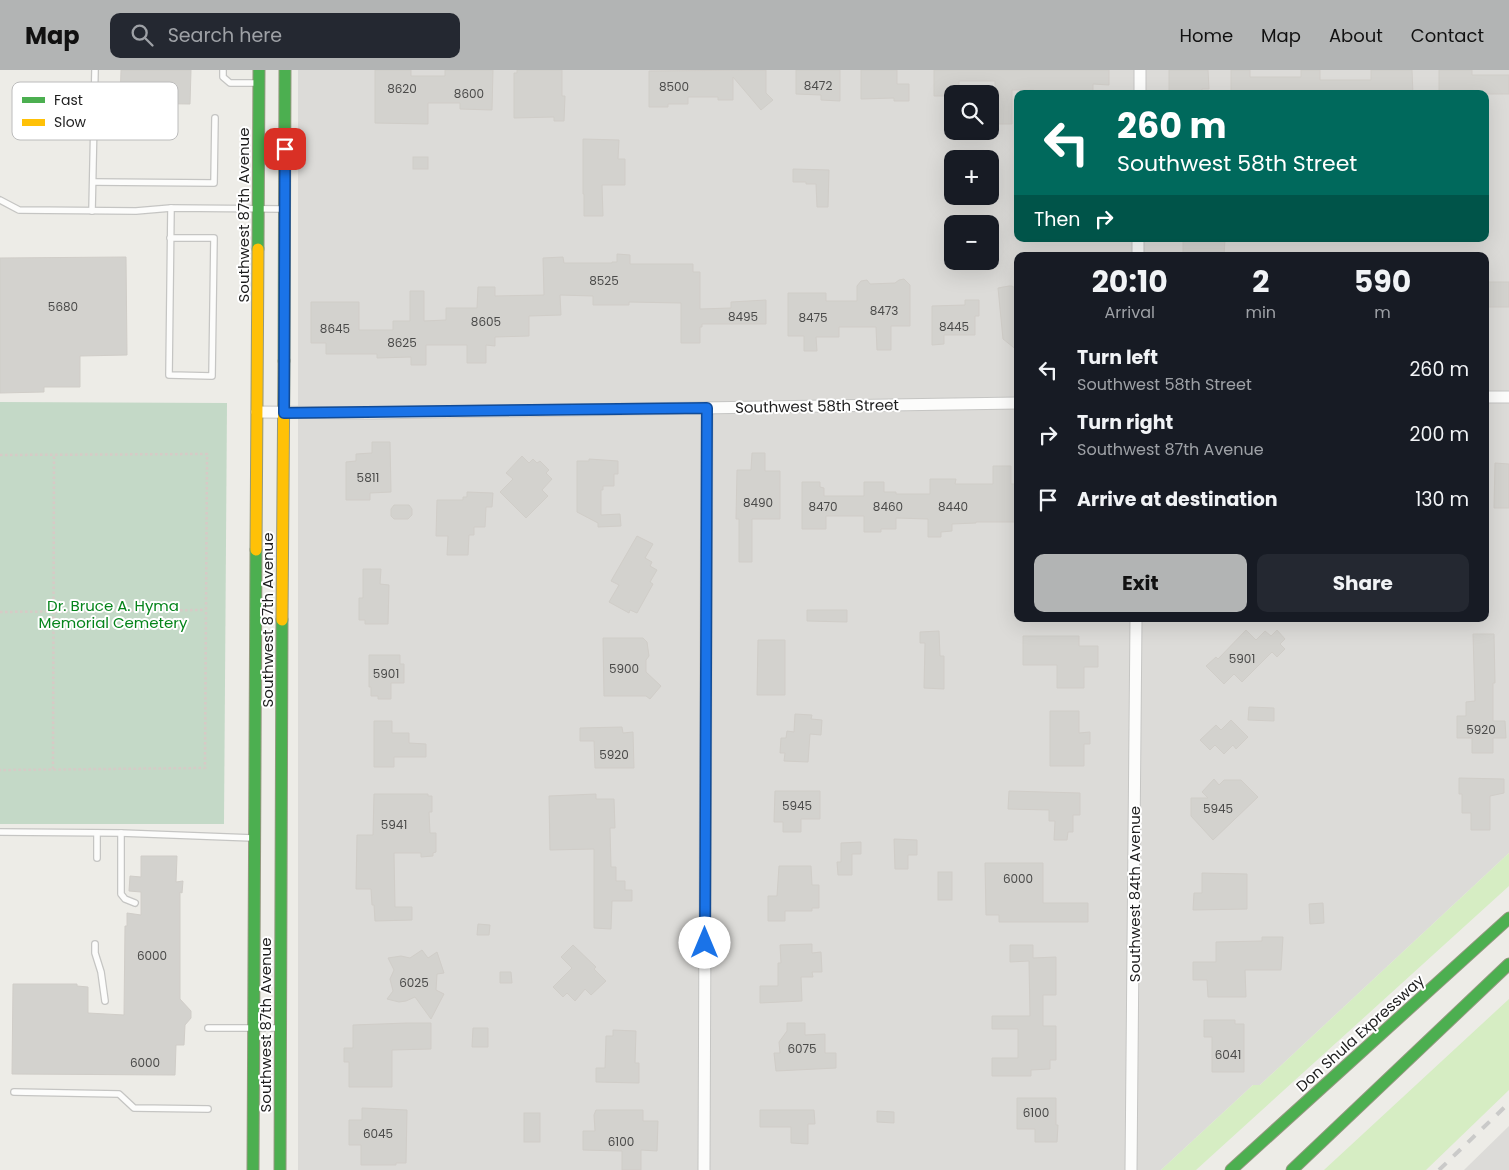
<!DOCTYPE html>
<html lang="en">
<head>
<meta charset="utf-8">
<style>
  body { margin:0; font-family:Poppins,sans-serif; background:#242831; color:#f1f3f6; height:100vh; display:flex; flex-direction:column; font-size:19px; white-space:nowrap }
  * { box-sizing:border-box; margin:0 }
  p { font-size:16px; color:#9ea1a6 }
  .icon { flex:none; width:28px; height:28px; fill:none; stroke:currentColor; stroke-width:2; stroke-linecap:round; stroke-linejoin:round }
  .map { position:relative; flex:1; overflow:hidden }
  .panel { position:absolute; left:1014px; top:182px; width:475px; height:370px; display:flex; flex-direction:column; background:#171b24; border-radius:10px; box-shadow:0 5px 20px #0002 }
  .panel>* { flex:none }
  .guide { position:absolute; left:1014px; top:20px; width:475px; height:152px; border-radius:10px; box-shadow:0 5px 20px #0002; background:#00695c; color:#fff; overflow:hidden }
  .tools { position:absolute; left:944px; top:15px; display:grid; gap:10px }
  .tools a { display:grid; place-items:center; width:55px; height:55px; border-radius:10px; background:#171b24; box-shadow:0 5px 20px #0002; font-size:25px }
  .pin { position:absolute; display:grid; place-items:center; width:42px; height:42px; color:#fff; margin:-21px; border-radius:10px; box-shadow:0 2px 8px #0006 }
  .me { position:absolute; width:55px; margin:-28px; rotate:0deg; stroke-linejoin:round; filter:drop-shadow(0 0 4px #0008) }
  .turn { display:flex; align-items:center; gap:18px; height:105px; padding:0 20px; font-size:22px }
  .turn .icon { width:65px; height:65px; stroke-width:2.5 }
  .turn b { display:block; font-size:35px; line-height:42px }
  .then { display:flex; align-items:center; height:48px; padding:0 20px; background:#0003; gap:10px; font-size:19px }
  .eta { display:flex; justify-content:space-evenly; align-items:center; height:85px; text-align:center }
  .eta b { font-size:30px; font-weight:700; line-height:35px }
  .action { display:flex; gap:10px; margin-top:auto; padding:10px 20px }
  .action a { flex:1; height:58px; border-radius:10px; background:#b2b4b4; color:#111; font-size:20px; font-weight:700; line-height:58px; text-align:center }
  .action a+a { background:#242831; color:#f1f3f6 }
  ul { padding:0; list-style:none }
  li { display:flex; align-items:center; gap:15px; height:65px; padding:0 20px }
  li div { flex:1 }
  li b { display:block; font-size:19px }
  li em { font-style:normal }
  header { display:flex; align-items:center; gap:30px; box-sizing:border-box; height:70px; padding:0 25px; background:#b2b4b4; color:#111 }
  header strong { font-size:24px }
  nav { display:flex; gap:28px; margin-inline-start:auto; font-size:18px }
  .search { width:350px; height:45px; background:#242831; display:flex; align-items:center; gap:12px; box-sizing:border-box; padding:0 18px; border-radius:10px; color:#9ea1a6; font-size:19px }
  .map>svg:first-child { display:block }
  .residential { fill:#dcdbd8; fill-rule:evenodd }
  .grass { fill:#d6edc3 }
  .cemetery { fill:#c4d9c7 }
  .building { fill:#d3d2ce; stroke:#d0cdc8 }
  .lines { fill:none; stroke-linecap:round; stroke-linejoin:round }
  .lane-casing { stroke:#c5c5c3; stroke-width:8 }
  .street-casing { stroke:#c5c5c3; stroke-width:13 }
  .fast-casing { stroke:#93987e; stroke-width:13 }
  .slow-casing { stroke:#93987e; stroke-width:13 }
  .path { stroke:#d7cac6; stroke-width:2.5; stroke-dasharray:2.5 2.5; stroke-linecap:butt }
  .lane { stroke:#fcfcfb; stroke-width:5.5 }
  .street { stroke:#fcfcfb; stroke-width:11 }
  .fast { stroke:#4caf50; stroke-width:11 }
  .slow { stroke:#ffc107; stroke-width:11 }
  .rail { stroke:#cacac9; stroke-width:4; stroke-dasharray:10 10; stroke-linecap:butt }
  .route-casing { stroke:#114b97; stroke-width:12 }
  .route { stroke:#1a73e8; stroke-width:9 }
  .labels { text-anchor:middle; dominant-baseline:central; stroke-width:4; stroke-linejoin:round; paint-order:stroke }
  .number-label { font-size:12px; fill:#4b4b4a }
  .street-label { font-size:15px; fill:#1e1e1e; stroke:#fff }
  .park-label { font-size:15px; fill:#05841b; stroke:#fff }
  .key { fill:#fff; stroke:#bcbcbc; stroke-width:1 }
  .key-label { font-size:14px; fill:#1e1e1e }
</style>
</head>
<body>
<header>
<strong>Map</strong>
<div class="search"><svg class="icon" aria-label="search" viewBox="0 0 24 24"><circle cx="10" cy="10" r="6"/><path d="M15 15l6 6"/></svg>Search here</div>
<nav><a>Home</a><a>Map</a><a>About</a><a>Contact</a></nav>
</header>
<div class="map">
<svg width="1509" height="1100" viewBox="0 0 1509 1100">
  <rect width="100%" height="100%" fill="#edece7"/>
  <g class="residential">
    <path d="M298 0H1509V783L1260 1015H1253L1161 1100H298ZM952 24H990V61H952ZM1018 24H1485V169H1018ZM952 89H990V126H952ZM952 154H990V191H952ZM1018 186H1485V549H1018Z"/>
    <polygon points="1509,1056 1509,1100 1464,1100"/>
  </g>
  <g class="grass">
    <polygon points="1509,783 1509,816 1196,1100 1161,1100 1253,1015 1260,1015"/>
    <polygon points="1509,929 1509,1020 1426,1100 1324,1100"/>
  </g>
  <polygon class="cemetery" points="0,332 227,333 224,754 0,754"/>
  <g class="building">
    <polygon points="121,0 191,0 190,34 120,33"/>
    <polygon points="375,0 411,0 411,6 445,6 445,0 493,0 492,40 460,39 460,33 428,33 428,54 375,53"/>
    <polygon points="517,0 562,0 562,26 565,26 564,51 554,51 554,47 514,48 514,3 517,3"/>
    <polygon points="766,0 766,23 773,30 761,40 733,7 733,30 718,30 718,27 688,27 688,34 668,34 668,37 649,37 649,1"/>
    <polygon points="796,0 840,0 840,31 821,30 821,25 796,24"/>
    <polygon points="861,0 897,0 897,14 909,14 909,31 894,31 894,28 861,29"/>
    <polygon points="934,0 1109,0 1109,15 1093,14 1093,24 1034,24 1034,20 1012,20 1012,54 995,54 995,11 959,11 959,24 952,24 952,26 934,26"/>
    <polygon points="1169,0 1208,0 1209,19 1202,19 1202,24 1169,24"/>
    <polygon points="1231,0 1250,0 1250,7 1301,7 1301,0 1320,0 1320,10 1371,10 1371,0 1412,0 1413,24 1231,24"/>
    <polygon points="1439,0 1472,0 1472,5 1509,5 1509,24 1439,24"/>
    <polygon points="583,69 619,70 618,89 625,89 625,115 602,115 603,146 584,146 584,124 583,124"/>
    <rect x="413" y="87" width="15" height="12"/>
    <polygon points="793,99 829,100 828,137 817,137 816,114 806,114 806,112 793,112"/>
    <polygon points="1183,169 1225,169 1224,186 1183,186"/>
    <polygon points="617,184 630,185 630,194 693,194 693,202 700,202 700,239 731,238 731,232 766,230 766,254 702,254 702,257 700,257 700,273 681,273 681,233 629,232 629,235 593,235 593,226 560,225 561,245 529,246 529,266 495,267 495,276 486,275 486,293 467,293 467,275 426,275 426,295 411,295 411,287 377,288 377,284 326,284 326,273 311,273 311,232 359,232 359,260 393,260 393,251 410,251 410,221 424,221 424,251 446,250 446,238 477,238 478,217 495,217 495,226 544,225 543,188 563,187 564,193 612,193 612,192 617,192"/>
    <polygon points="126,187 127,285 80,286 80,317 44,317 44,322 0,323 0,188"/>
    <polygon points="904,209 910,215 910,256 891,256 891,280 877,280 876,257 839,257 839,267 816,267 817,281 804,281 804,266 788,266 788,223 826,223 826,231 857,231 857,216 861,211 867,210 870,214 895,213 899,210"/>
    <rect x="1485" y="212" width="24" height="25"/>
    <polygon points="1009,216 1012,216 1018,220 1018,281 1003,269 998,218"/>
    <polygon points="965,230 979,230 979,246 975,246 975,265 944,265 944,274 932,275 932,236 965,235"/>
    <polygon points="372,372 390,372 391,422 370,423 370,430 346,430 346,392 356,391 356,384 372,383"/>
    <polygon points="752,383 765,383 765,401 780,401 780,449 752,449 752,492 739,492 739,449 736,449 737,400 751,400"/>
    <polygon points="522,386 529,393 533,389 537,393 540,391 549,400 546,403 552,409 542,420 548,426 526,448 500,422 513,409 506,403"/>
    <polygon points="589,389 618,391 618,404 614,404 614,416 603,416 603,420 601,420 601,445 620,444 621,456 598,457 598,453 577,442 577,391 589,391"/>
    <polygon points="1495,393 1509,394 1509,438 1494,438"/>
    <polygon points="993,396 1011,396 1011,414 1018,414 1018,452 976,452 976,453 952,454 952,461 941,462 941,467 928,467 928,449 896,448 896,459 881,459 881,462 864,462 864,446 826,446 826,459 802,459 802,412 820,412 820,417 824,418 824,426 864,426 864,412 884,412 884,422 896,422 896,424 930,424 930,409 956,409 955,414 993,414"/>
    <polygon points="467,422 493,423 492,437 486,437 485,457 474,457 474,465 469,465 468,485 447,485 448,466 436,466 437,430 463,430 463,427 467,427"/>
    <polygon points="394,435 409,435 412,439 412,445 408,449 394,449 391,446 391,439"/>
    <polygon points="637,466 653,474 645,488 652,492 650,496 657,500 650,512 653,514 637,543 630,540 629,543 609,532 619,515 611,511"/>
    <polygon points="363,499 381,499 380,514 389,515 388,554 365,554 365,550 359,550 359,528 363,528"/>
    <polygon points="807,540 847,540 847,552 807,551"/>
    <polygon points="1246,560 1256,570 1265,561 1271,566 1277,560 1285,569 1280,574 1285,579 1277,587 1272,582 1242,612 1234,604 1224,614 1206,596 1216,587 1218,589"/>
    <polygon points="939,561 940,586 944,586 944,619 924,618 925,573 920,573 920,562"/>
    <polygon points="1473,564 1494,564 1495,613 1493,613 1493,651 1505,651 1506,668 1493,668 1493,683 1472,683 1472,668 1457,668 1457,646 1466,646 1466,632 1475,631"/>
    <polygon points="1023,566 1079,566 1079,576 1098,576 1098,597 1084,597 1084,618 1057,618 1057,595 1023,595"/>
    <polygon points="603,568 643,568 647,572 649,586 646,590 646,602 661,616 650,629 646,626 604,626"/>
    <polygon points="758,570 785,570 785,625 757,625"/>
    <polygon points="369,585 400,585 400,594 404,594 404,613 391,613 391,629 378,629 378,626 371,626 371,617 369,617"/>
    <polygon points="1249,637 1274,638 1274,651 1248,650"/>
    <polygon points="1050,641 1079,641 1079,663 1090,662 1090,674 1084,674 1084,696 1050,696"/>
    <polygon points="795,644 812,645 811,649 822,650 821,665 810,664 808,692 784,691 785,683 780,683 781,668 786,668 787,661 794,662"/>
    <polygon points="1231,650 1248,667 1236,679 1233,675 1224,684 1215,675 1210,680 1200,670 1216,655 1221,660"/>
    <polygon points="374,651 392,651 392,663 409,663 409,673 426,674 426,687 394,687 394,697 374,697"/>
    <polygon points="622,657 623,663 633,662 634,698 595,698 594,671 580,671 580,658"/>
    <polygon points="1459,708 1504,709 1504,723 1490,726 1490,760 1471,760 1471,743 1462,743 1462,724 1459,724"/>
    <polygon points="1214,709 1219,715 1224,710 1241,710 1258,727 1213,770 1191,746 1191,728 1208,728 1202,722"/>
    <polygon points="775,721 820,721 820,749 801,749 801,762 783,762 783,752 774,752"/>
    <polygon points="1009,721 1080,723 1080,745 1073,745 1073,762 1068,762 1067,770 1054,770 1055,751 1049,751 1049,740 1008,739"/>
    <polygon points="374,724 428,724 428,726 432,726 432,742 429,742 430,763 436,763 436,782 433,783 433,786 421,787 421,783 394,783 395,837 412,837 412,850 375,851 374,835 372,835 371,819 356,819 357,765 373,765"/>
    <polygon points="596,724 596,729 614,729 615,758 610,758 611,797 616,797 616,811 625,811 625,820 632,820 632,831 612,831 611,859 594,858 594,779 550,780 549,726"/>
    <polygon points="894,769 917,770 917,785 908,785 908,799 895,799"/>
    <polygon points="861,772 861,784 852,784 852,805 838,805 837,792 841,792 841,773"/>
    <polygon points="141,786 177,786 176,812 183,811 182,823 180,822 180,929 191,941 191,948 185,955 184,975 176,975 175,1005 12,1004 13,914 77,914 77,916 88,917 88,943 124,945 125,856 127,856 127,843 141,845 141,822 129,821 130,806 141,807"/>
    <polygon points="985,793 1043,793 1043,833 1088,833 1088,852 999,852 999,845 986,845"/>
    <polygon points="779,796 811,796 812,815 819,815 819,838 812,838 812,841 785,841 785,851 768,851 768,826 777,826"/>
    <rect x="938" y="802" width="14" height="28"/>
    <polygon points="1202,803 1247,804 1247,839 1193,840 1194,823 1202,823"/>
    <polygon points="1323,833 1324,853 1310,854 1309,834"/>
    <polygon points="478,854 490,855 489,865 477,865"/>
    <polygon points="1262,867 1283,867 1281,900 1245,900 1246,927 1208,927 1207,910 1193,910 1193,892 1216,892 1216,872 1262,871"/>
    <polygon points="812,874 812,883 821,882 822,902 812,902 813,907 801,907 802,931 760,933 760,916 778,916 778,893 781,893 780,875"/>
    <polygon points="573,875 596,897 594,899 606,911 591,925 585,919 575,931 567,923 563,927 553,917 572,898 561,887"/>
    <polygon points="1010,875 1033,875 1033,888 1056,887 1056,925 1043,925 1043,956 1056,956 1056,990 1050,990 1050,999 1031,1000 1031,1006 992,1006 992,988 1018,988 1018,959 992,959 992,946 1030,946 1029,891 1010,892"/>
    <polygon points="422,880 428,888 437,882 444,903 437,904 436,920 444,924 431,949 415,927 406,931 399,932 387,929 393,921 390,909 394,900 388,888 401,886 410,888"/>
    <polygon points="500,902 511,902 512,913 500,913"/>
    <polygon points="1204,950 1235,950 1235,954 1244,954 1244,1002 1212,1002 1212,967 1204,967"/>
    <polygon points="407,953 431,953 431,979 392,980 392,1017 349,1017 349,992 344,992 344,978 353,978 353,955"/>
    <polygon points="787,953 805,953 805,965 825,964 825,983 836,983 836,998 776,1001 774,983 780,983 779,972 787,961"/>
    <polygon points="473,958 488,958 488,977 472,977"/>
    <polygon points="613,960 636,961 635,993 639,993 639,1013 596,1012 596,998 605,998 606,966 613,966"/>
    <polygon points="1017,1028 1056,1028 1056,1055 1058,1055 1057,1072 1035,1072 1035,1059 1017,1059"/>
    <polygon points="362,1038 407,1040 406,1093 396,1093 396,1095 361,1095 361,1075 349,1075 349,1050 362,1050"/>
    <polygon points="596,1040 643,1040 643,1051 658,1051 657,1081 641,1080 641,1100 622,1100 622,1081 583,1080 583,1061 595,1061 594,1045"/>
    <polygon points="760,1040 814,1040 815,1054 808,1054 808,1074 791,1073 791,1057 760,1057"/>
    <polygon points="877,1041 894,1042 894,1053 877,1052"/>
    <rect x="524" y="1043" width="16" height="29"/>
  </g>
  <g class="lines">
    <defs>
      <g id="lane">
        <polyline points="223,0 223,7 230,13 256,13"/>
        <polyline points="93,112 214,113 215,48"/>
        <polyline points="0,130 19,140 136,141 171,138 283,139"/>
        <polyline points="92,141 95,0"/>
        <polyline points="170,168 214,168 212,306 169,305 171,138"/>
        <polyline points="0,762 121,763 253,768"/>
        <polyline points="121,763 121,824 125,829 135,833"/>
        <polyline points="97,788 97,763"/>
        <polyline points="95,874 95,883 101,902 105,931"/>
        <polyline points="208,958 278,958"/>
        <polyline points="14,1022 119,1024 134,1038 208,1039"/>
      </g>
      <g id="street">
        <polyline points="1140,24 1140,0"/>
        <polyline points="1138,186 1138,169"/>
        <polyline points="1485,327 1509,327"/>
        <polyline points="257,342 371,343 1018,333"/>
        <polyline points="704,1100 707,338"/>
        <polyline points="1131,1100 1136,549"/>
      </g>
      <g id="fast">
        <polyline points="258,179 259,0"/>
        <polyline points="284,291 285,0"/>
        <polyline points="253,1100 256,480"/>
        <polyline points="280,1100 282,550"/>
        <polyline points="1231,1100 1509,848"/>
        <polyline points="1292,1100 1509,894"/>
      </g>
      <g id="slow">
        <polyline points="256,480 258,179"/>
        <polyline points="282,550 284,291"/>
      </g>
    </defs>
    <use href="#lane" class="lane-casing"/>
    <use href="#street" class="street-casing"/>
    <use href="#fast" class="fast-casing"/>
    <use href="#slow" class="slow-casing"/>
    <g class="path">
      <polyline points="0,385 207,384 205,698 0,700"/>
      <polyline points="0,542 205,540"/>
      <polyline points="53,699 54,385"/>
    </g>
    <use href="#lane" class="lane"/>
    <use href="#street" class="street"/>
    <use href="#fast" class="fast"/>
    <use href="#slow" class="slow"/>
    <polyline class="rail" points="1439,1100 1509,1033"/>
  </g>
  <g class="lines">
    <defs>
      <polyline id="route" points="285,79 284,343 707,338 705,873"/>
    </defs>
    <use href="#route" class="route-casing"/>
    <use href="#route" class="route"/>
  </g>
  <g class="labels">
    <g class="number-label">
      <text x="818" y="15">8472</text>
      <text x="674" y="16">8500</text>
      <text x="402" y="18">8620</text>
      <text x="469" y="23">8600</text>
      <text x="604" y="210">8525</text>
      <text x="63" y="236">5680</text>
      <text x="884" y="240">8473</text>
      <text x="743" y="246">8495</text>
      <text x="813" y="247">8475</text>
      <text x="486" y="251">8605</text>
      <text x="954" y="256">8445</text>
      <text x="335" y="258">8645</text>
      <text x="402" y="272">8625</text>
      <text x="368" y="407">5811</text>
      <text x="758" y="432">8490</text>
      <text x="823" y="436">8470</text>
      <text x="888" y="436">8460</text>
      <text x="953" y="436">8440</text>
      <text x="1242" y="588">5901</text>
      <text x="624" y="598">5900</text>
      <text x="386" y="603">5901</text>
      <text x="1481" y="659">5920</text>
      <text x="614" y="684">5920</text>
      <text x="797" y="735">5945</text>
      <text x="1218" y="738">5945</text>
      <text x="394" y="754">5941</text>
      <text x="1018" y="808">6000</text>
      <text x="152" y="885">6000</text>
      <text x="414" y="912">6025</text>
      <text x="802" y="978">6075</text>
      <text x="1228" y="984">6041</text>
      <text x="145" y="992">6000</text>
      <text x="1036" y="1042">6100</text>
      <text x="378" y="1063">6045</text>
      <text x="621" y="1071">6100</text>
    </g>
    <g class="street-label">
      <text transform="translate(243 145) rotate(-90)">Southwest 87th Avenue</text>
      <text transform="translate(817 336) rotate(-1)">Southwest 58th Street</text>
      <text transform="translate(267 550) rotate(-90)">Southwest 87th Avenue</text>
      <text transform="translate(1134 824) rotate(-90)">Southwest 84th Avenue</text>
      <text transform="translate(265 955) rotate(-90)">Southwest 87th Avenue</text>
      <text transform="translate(1360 963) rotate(-42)">Don Shula Expressway</text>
    </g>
    <g class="park-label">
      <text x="113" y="535">Dr. Bruce A. Hyma<tspan x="113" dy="17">Memorial Cemetery</tspan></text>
    </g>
  </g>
  <rect x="12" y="12" width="166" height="58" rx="8" class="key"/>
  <rect x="22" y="27" width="23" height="6" fill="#4caf50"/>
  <rect x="22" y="49" width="23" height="7" fill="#ffc107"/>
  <g class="key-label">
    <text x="54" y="35">Fast</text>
    <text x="54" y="57">Slow</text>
  </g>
</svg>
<div class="tools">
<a><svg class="icon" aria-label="search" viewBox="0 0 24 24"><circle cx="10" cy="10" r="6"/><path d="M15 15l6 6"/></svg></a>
<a>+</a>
<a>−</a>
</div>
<div class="pin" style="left:285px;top:79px;background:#d93025"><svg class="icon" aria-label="arrive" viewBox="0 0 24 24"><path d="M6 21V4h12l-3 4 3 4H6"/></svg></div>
<svg class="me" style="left:705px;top:873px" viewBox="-20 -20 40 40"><circle r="19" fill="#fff"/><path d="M0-13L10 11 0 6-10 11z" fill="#1a73e8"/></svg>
<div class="guide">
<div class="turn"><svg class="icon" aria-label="left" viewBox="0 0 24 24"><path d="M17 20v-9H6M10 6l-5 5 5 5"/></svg><div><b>260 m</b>Southwest 58th Street</div></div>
<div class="then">Then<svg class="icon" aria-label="right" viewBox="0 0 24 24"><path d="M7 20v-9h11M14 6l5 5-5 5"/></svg></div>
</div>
<section class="panel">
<div class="eta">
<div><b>20:10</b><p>Arrival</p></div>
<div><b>2</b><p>min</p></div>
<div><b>590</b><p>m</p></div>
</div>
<ul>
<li><svg class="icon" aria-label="left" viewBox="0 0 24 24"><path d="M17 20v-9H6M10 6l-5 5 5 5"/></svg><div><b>Turn left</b><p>Southwest 58th Street</p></div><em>260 m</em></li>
<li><svg class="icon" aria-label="right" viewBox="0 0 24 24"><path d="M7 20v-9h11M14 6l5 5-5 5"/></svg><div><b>Turn right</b><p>Southwest 87th Avenue</p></div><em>200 m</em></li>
<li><svg class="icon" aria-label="arrive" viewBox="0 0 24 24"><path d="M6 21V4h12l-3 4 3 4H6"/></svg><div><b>Arrive at destination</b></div><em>130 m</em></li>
</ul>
<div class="action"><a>Exit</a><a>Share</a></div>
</section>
</div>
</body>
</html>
